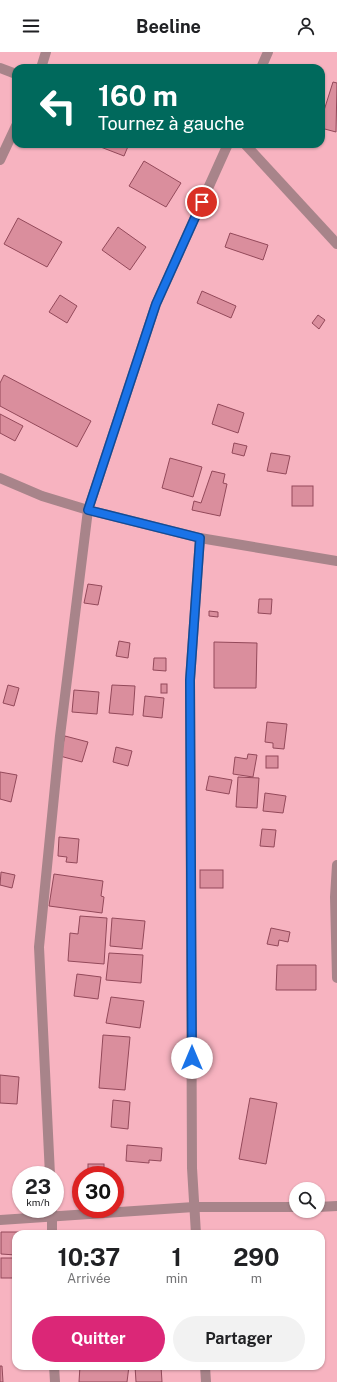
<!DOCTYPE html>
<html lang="fr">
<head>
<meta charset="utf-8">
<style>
  body { margin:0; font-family:"Public Sans",sans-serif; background:#f2f2f2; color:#202124; height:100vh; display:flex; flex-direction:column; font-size:15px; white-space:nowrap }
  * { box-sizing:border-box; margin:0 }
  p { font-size:13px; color:#757577 }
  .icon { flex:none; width:22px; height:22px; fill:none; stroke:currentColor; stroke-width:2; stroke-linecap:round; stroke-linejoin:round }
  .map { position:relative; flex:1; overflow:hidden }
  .details { position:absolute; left:12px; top:1178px; width:313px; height:140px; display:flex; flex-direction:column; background:#fff; border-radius:12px; box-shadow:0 1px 3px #0004 }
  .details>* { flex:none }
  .hud { position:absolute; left:12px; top:12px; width:313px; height:84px; border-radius:12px; box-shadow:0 1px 3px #0004; background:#00695c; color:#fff; overflow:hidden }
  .controls { position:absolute; left:289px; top:1130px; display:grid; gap:8px }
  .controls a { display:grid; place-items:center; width:36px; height:36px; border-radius:50%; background:#fff; box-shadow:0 1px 3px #0004; font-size:20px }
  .speed { position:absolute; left:12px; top:1114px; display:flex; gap:8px; font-size:20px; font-weight:700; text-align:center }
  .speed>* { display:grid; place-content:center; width:52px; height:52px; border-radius:50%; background:#fff; box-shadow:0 1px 3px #0004; line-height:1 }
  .speed small { font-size:10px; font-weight:400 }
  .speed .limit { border:6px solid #d22; background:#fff; color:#111 }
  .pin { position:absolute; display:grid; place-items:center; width:34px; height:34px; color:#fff; margin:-17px; border:2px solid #fff; border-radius:50%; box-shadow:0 1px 4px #0007 }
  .me { position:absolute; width:44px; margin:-22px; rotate:0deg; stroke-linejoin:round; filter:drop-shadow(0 0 3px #0008) }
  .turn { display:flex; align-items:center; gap:14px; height:84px; padding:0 20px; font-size:18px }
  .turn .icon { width:52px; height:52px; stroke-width:2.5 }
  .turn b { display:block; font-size:28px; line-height:34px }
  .eta { display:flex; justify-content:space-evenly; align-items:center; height:68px; text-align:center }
  .eta b { font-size:24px; font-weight:700; line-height:28px }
  .cta { display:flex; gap:8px; margin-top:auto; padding:8px 20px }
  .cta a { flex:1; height:46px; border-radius:24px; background:#db2777; color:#fff; font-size:16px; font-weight:700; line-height:46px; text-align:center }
  .cta a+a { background:#f2f2f2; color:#202124 }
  header { display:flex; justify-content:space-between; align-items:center; height:52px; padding:0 20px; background:#fff; font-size:18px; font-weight:700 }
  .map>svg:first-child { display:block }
  .building { fill:#da8e9d; stroke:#93495a }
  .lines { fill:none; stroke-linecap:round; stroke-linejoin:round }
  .street { stroke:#a8848a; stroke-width:10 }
  .route-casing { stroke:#114b97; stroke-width:10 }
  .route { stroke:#1a73e8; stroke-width:7 }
</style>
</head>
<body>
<header><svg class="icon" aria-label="menu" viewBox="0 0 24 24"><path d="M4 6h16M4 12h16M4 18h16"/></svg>Beeline<svg class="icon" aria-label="person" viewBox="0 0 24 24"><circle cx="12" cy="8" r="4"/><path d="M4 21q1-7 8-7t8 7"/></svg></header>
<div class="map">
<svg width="337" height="1330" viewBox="0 0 337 1330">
  <rect width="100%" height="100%" fill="#f7b3c0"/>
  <g class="building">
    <polygon points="333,30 337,31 336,80 321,76 321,68"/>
    <polygon points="99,92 129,92 124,104 98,94"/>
    <polygon points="144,109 181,131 166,155 129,134"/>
    <polygon points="18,166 62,190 47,215 4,192"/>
    <polygon points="118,175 146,195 130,218 102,198"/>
    <polygon points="230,181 268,193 263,208 225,195"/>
    <polygon points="202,239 236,254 231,266 197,251"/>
    <polygon points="60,243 77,254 67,271 49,260"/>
    <polygon points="318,263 325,268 319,277 312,271"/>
    <polygon points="4,323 91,369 77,395 0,354 0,331"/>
    <polygon points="218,352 244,361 238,381 212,372"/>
    <polygon points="0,362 23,374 15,389 0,381"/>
    <polygon points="234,391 247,394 244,404 232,401"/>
    <polygon points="271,401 290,404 286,422 267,419"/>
    <polygon points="170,406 202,415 193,445 162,436"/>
    <polygon points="212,419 225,422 223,431 227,432 220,464 192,458 194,449 201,451"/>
    <rect x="292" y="434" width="21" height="20"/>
    <polygon points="88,532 102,534 98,553 84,551"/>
    <polygon points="259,547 272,547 271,562 258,561"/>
    <polygon points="209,559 218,560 218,565 209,564"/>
    <polygon points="119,589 130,591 128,606 116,604"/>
    <polygon points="214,590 257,591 256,636 214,636"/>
    <polygon points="154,606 166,606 166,619 153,618"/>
    <rect x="161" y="632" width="6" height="9"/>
    <polygon points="8,633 19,636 14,654 3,651"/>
    <polygon points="112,633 135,634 133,663 109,661"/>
    <polygon points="74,638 99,640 97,662 72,660"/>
    <polygon points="145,644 164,646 162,666 143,664"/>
    <polygon points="267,670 287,672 284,697 273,696 273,691 265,690"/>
    <polygon points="65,684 88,690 82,710 60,704"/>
    <polygon points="116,695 132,699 128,714 113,710"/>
    <polygon points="248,702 257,703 253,725 233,722 235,705 247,707"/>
    <rect x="266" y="704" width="12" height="12"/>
    <polygon points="0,720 17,723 11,750 0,747"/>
    <polygon points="209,724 232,728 229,742 206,738"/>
    <polygon points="238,725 259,726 257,756 236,755"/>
    <polygon points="265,741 286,744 283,761 263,759"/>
    <polygon points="262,777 276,778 274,795 260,794"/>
    <polygon points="59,785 79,787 77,811 66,810 67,805 58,804"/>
    <rect x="200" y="818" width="23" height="18"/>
    <polygon points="1,820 15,823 12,836 0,833"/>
    <polygon points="54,822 103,829 101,844 104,845 102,861 49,854"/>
    <polygon points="80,864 107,866 104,912 68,909 70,881 78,882"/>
    <polygon points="112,866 145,869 142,897 110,894"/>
    <polygon points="271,876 290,880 288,890 279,888 278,894 267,892"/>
    <polygon points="109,901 143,903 141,931 106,928"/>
    <polygon points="277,913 316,913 316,938 276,938"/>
    <polygon points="77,922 101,925 98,947 74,944"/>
    <polygon points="111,945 144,949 140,976 106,971"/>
    <polygon points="103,983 130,985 125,1038 99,1036"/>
    <polygon points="0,1023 19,1025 17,1052 0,1051"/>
    <polygon points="250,1046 277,1051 266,1112 239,1107"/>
    <polygon points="113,1048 130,1050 128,1077 111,1075"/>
    <polygon points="127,1093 162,1096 161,1109 149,1108 149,1111 126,1109"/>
    <rect x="88" y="1112" width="16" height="11"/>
    <polygon points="212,1179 233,1180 233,1182 212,1182"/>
    <polygon points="1,1180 24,1180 24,1182 16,1182 16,1203 1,1202"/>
    <rect x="1" y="1206" width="15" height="20"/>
    <polygon points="0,1314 2,1314 3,1330 0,1330"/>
    <polygon points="80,1314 129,1314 127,1330 79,1330"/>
    <polygon points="135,1314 161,1314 162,1330 136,1330"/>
  </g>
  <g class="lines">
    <g class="street">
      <polyline points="0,16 16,22"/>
      <polyline points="41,16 46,0"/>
      <polyline points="261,16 268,0"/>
      <polyline points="245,92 337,192"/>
      <polyline points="0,108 16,74"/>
      <polyline points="0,426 42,444 88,458 200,486 337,509"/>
      <polyline points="337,813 335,845 337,926"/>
      <polyline points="50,1123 39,895 60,684 88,458 156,252 228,92"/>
      <polyline points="318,1155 337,1154"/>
      <polyline points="52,1157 52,1182"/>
      <polyline points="0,1168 194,1155 296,1155"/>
      <polyline points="196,1182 192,1116 190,628 200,486"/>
      <polyline points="54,1314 55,1330"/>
      <polyline points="205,1314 206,1330"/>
    </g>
  </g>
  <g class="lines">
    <defs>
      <polyline id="route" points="192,1006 190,628 200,486 88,458 156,252 202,150"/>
    </defs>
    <use href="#route" class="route-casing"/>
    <use href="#route" class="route"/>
  </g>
</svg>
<div class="controls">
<a><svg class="icon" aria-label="search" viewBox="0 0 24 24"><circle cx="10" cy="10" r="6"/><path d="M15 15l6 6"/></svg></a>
</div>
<div class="speed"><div>23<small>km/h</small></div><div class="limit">30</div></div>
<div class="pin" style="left:202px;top:150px;background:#d93025"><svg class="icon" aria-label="arrive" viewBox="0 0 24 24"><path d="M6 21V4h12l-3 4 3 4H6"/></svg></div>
<svg class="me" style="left:192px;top:1006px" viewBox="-20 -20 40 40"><circle r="19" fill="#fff"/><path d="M0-13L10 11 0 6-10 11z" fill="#1a73e8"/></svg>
<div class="hud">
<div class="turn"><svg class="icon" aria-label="left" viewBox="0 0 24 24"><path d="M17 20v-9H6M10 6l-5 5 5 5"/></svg><div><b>160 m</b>Tournez à gauche</div></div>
</div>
<section class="details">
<div class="eta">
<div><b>10:37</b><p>Arrivée</p></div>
<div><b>1</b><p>min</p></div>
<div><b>290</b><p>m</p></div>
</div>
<div class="cta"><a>Quitter</a><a>Partager</a></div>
</section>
</div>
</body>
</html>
